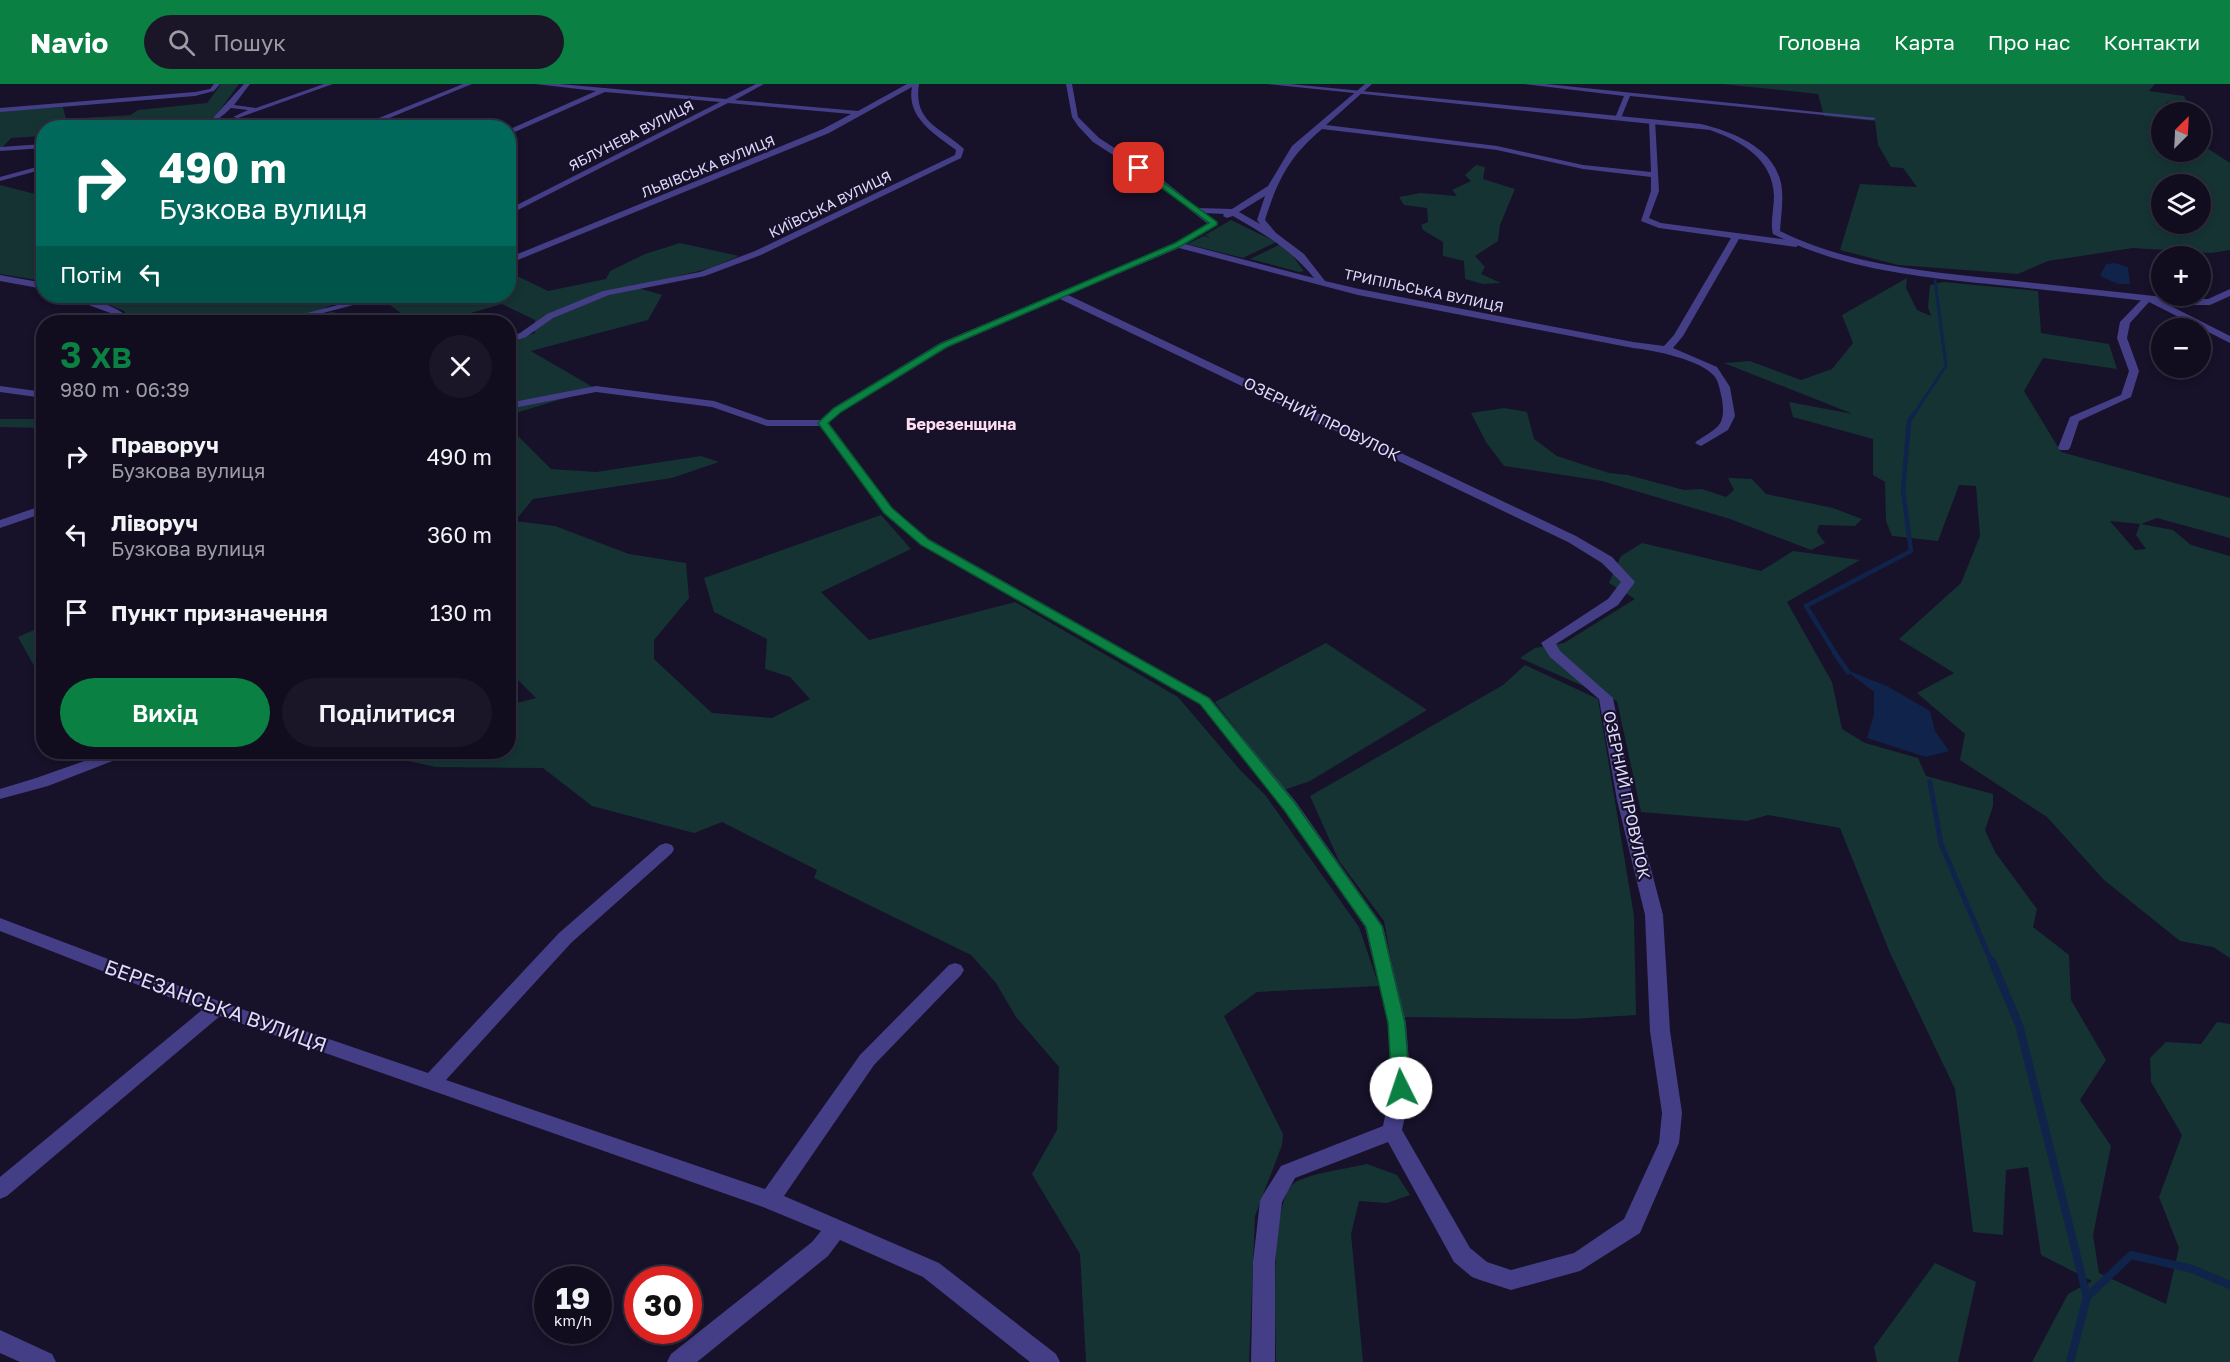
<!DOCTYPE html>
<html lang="uk">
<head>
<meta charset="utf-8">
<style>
  body { margin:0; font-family:"Golos Text",sans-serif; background:#1a1628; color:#f1f3f6; height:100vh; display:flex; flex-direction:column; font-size:22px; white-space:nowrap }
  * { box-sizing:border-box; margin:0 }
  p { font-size:20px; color:#9c9ca4 }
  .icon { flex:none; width:33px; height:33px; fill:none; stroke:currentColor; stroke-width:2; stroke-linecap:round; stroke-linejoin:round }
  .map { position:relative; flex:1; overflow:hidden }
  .sheet { position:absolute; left:36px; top:231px; width:480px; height:444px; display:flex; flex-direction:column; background:#110d1f; border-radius:24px; box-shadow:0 3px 9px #0003,0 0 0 2px #302d3d }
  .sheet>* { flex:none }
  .top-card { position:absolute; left:36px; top:36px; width:480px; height:183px; border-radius:24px; box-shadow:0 3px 9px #0003,0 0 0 2px #302d3d; background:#00695c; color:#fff; overflow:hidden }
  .needle { width:39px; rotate:24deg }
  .controls { position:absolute; left:2151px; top:18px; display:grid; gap:12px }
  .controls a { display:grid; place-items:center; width:60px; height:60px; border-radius:50%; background:#110d1f; box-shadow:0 3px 9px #0003,0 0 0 2px #302d3d; font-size:30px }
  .speed { position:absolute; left:534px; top:1182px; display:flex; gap:12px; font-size:30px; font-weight:700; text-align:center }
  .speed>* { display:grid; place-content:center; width:78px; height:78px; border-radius:50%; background:#110d1f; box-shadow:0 3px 9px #0003,0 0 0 2px #302d3d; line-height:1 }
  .speed small { font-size:15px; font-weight:400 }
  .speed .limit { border:9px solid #d22; background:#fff; color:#111 }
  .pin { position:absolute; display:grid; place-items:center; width:51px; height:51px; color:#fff; margin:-26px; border-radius:12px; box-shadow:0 3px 9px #0006 }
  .me { position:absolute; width:66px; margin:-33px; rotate:356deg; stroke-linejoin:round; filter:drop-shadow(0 0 4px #0008) }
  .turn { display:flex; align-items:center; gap:21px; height:126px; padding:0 24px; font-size:27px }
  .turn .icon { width:78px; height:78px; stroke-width:2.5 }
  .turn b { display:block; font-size:42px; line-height:51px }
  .then { display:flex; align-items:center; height:57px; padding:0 24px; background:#0003; gap:12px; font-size:22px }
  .round { display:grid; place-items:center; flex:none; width:63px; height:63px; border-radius:32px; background:#1a1628 }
  .headline { display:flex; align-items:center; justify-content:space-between; height:102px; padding:0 24px }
  h1 { font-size:36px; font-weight:600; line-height:45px; color:#0b8043 }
  .action { display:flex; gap:12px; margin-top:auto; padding:12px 24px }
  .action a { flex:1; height:69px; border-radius:36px; background:#0b8043; color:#fff; font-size:24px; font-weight:600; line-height:69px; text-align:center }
  .action a+a { background:#1a1628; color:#f1f3f6 }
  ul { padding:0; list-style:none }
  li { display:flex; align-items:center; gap:18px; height:78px; padding:0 24px }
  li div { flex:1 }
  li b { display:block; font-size:22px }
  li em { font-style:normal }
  header { display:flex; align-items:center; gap:36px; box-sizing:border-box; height:84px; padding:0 30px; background:#0b8043; color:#fff }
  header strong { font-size:28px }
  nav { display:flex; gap:33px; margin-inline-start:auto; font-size:21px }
  .search { width:420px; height:54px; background:#1a1628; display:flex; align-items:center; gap:15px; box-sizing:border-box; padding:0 21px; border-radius:33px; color:#9c9ca4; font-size:22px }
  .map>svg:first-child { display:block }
  .green { fill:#153333; fill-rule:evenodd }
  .water { fill:#0f234b }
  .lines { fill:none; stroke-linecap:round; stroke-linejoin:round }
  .stream-far3 { stroke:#0f234b; stroke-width:3 }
  .stream-far2 { stroke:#0f234b; stroke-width:4.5 }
  .stream-far1 { stroke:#0f234b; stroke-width:5 }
  .stream { stroke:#0f234b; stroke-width:8 }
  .minor { fill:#443e87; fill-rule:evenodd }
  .tertiary { fill:#443e87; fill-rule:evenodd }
  .route { fill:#0b8043; stroke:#07532c; stroke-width:1.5 }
  .labels { text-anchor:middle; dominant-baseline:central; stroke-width:4.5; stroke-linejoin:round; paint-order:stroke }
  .far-street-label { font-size:14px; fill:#e0dbfe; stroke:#171129 }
  .street-label { font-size:16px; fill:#e0dbfe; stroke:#171129 }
  .far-quarter-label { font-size:16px; font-weight:bold; fill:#feddf1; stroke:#171129 }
  .near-street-label { font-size:20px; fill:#e0dbfe; stroke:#171129 }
</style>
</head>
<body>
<header>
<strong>Navio</strong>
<div class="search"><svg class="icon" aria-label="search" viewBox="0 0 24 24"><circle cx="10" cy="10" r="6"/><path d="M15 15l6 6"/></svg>Пошук</div>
<nav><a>Головна</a><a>Карта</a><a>Про нас</a><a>Контакти</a></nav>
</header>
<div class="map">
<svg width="2230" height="1278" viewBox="0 0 2230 1278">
  <rect width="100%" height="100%" fill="#171129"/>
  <g class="green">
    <polygon points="221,0 239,0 215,33 167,43 44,44 43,52 11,54 0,66 0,27 63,23 66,35 131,31 138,26 207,19"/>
    <path d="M1722 0H2155L2149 7 2184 12 2188 20 2166 18 2172 28H2162V68H2200L2201 60 2230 79V166L2211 169 2133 164 2048 177 2018 190 1898 181 1840 166 1860 100 1917 103 1903 84 1891 83 1878 61 1875 37 1824 32 1818 10ZM2162 100H2200V140H2162Z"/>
    <polygon points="1476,81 1485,83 1483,95 1515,105 1500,141 1498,157 1475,172 1485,183 1481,190 1501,199 1483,200 1465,195 1464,177 1443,172 1443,158 1423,146 1421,141 1428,138 1427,124 1404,121 1399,113 1421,109 1457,112 1452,106 1471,97 1465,91"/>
    <polygon points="0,101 43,112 43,197 0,190"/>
    <polygon points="1231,136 1276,158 1243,174 1187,160 1204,152 1211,154 1205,151"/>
    <polygon points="680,159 739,172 711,184 635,203 662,211 648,236 531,267 596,305 512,330 509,335 509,258 535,249 535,236 502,220 464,231 467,238 413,238 383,216 398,212 508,212 509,188 548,207 606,195 610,187 645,170"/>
    <polygon points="1279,161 1289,167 1304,187 1299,188 1250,175"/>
    <path d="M1907 194 1906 204 1917 226 1931 232 1928 223 1930 201 1943 198 2038 207 2041 249 2109 260 2117 285 2043 274 2024 307 2061 368 2230 414V454L2157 434 2141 440 2173 446 2191 461 2230 472V874L2213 863 2180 857 2104 796 2047 733 1960 676 1965 650 1917 609 1954 589 1899 555 1961 499 1980 452 1976 402 1959 401 1938 457 1892 452 1886 437 1885 398 1873 391V355L1793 333 1789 318 1853 330 1724 279 1750 277 1801 296 1832 285 1853 259 1842 231ZM2110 437 2140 440 2136 451 2146 465 2135 466Z"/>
    <polygon points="85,212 351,212 310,231 334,228 348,238 139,238 122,226"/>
    <polygon points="1504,324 1527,328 1534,355 1557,372 1609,389 1628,391 1684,406 1702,405 1726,413 1734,406 1728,394 1752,395 1766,410 1833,424 1862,435 1855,442 1819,441 1817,448 1825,459 1811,466 1730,435 1602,397 1504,382 1486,358 1471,329"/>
    <polygon points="0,335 43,335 43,344 0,343"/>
    <polygon points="509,343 551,385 596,388 701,372 719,378 672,394 533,415 515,437 555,442 629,470 686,479 689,514 654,556 654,575 712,629 772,634 810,615 790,593 765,585 767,555 714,528 704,494 881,431 911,465 821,508 869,556 1015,518 1178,613 1241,687 1266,712 1359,843 1379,902 1257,908 1224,932 1283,1050 1282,1061 1255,1132 1249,1278 1086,1278 1080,1170 1032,1090 1057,1046 1059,983 1016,933 996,899 971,871 814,794 817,786 722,738 694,749 592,722 543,684 436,683 375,670 377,668 508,668 509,621 536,614 509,587"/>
    <polygon points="1642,459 1761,487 1793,467 1860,476 1787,518 1832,598 1842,645 1865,659 1918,674 1926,692 1993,710 1993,722 1985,746 1995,768 2037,825 2033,843 2069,871 2071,916 2106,976 2080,1016 2111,1062 2093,1151 2099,1189 2166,1220 2179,1164 2159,1113 2182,1051 2151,998 2150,974 2166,958 2201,960 2217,938 2230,940 2230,1278 2032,1278 2068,1210 2092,1197 2041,1171 2028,1083 2006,1086 2003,1151 1973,1148 1955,1005 1890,869 1840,744 1768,731 1747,737 1641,728 1617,617 1520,574 1535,564 1564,559 1635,515 1609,499 1621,472"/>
    <polygon points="43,542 43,591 38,589 18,553"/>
    <polygon points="1326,559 1427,626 1310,697 1284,706 1215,618"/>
    <polygon points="1525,581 1598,615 1634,832 1636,931 1571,935 1402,933 1384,837 1339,777 1310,712 1503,601"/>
    <path d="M1367 1080 1397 1091 1410 1111 1387 1119 1359 1117 1351 1150 1363 1278H1276C1276 1242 1269 1126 1292 1101 1303 1090 1350 1084 1367 1080Z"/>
    <polygon points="1935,1179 1976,1198 1958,1278 1877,1278 1874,1263"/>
  </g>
  <g class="water">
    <polygon points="2115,179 2128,183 2130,200 2118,200 2100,192 2106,180"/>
    <polygon points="1844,585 1887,602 1930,627 1935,647 1949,667 1926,673 1867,654 1874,630 1874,608"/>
  </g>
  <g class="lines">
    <polyline class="stream-far3" points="1914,330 1946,282 1935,197"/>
    <polyline class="stream-far2" points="1835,569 1806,522 1911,467 1903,406 1909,337 1915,328"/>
    <g class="stream-far1">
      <polyline points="1834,568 1848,588"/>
      <polyline points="1930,698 1941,760 1992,879"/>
    </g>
    <g class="stream">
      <polyline points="1992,877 2019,941 2087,1213 2070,1278"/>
      <polyline points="2087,1213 2131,1171 2192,1185 2230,1201"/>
    </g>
    <g class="minor">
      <polygon points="214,0 220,0 214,7 195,12 0,28 0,24 195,8 210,5"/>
      <path d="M244 0H250L234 21 256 24 324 0H333L238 34 233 33 248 26 231 24C215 40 201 44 179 44L213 34Z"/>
      <polygon points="463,0 472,0 365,44 354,44"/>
      <path d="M535 0H560L726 15 756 0H764L735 16 858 27 907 0H919C913 38 940 43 964 65L961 74 761 171 705 192 609 211 553 234 526 253 508 259V253L520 249 547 230 603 207 700 188 755 167 955 71 956 66C934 50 906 33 912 3L829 49 508 180V174L823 45 851 30 728 19 514 128H511V124L720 18 605 8 508 51V46L596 7Z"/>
      <path d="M1066 0H1072L1078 33 1099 54 1158 92 1198 124 1232 125 1268 102 1292 62 1365 0H1372L1326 41 1497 62 1583 81 1651 88 1649 37 1655 36 1659 107 1649 134 1661 139 1796 157 1800 160 1796 163 1739 155 1683 252 1673 264 1717 283 1730 303 1735 332 1728 346 1701 362 1695 359 1697 357C1718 343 1726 342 1722 315 1720 307 1719 299 1715 293 1703 276 1653 266 1633 264L1358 211 1179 164 1068 211 1576 452 1612 473 1635 498 1618 521 1556 560 1560 567 1613 614 1633 716 1663 831 1670 947 1682 1029 1679 1059 1643 1142 1640 1149 1580 1187 1511 1206 1480 1196 1472 1193 1454 1178 1388 1058 1295 1094 1282 1118 1275 1178V1278H1251L1253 1178 1260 1117 1263 1111 1281 1082 1383 1042 1391 1004 1388 939 1365 843 1284 726 1200 620 921 461 884 430 820 342H767L712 323 596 308 508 325V319L596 302 714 317 768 336H820L833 324 940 259 1175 159 1208 140 1152 96 1093 58 1078 42 1072 33ZM1322 45 1497 66 1583 85 1651 93V107L1641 137 1659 144 1731 154 1674 251 1664 262 1633 258 1359 205 1325 197 1304 170 1276 149 1265 136C1278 95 1289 73 1322 45ZM1265 112 1257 136 1260 140 1239 128ZM1205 129 1224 130 1223 132 1227 134 1233 132C1264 150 1291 165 1314 194L1185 160 1218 140ZM1060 215 1568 458 1602 479 1621 498 1608 515 1541 559 1550 573 1599 615 1617 716 1645 831 1650 947 1662 1029 1659 1059 1624 1135 1574 1169 1511 1186 1487 1178 1470 1164 1402 1046 1411 1004 1406 939 1383 842 1296 718 1210 614 929 455 892 424 829 339 841 328 948 263Z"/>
      <polygon points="1523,0 1546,0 1876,34 1873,36 1630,12 1621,34 1618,36 1615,34 1624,12"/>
      <polygon points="44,60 44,64 0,67 0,63"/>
      <polygon points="44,81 44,85 0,97 0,93"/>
      <polygon points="0,191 44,199 44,205 0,197"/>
      <path d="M64 212C85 210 119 222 133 238H123L116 231Z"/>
      <polygon points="373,212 387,212 308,233 303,230"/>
      <polygon points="2145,212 2151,212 2230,252 2230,259 2149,218 2130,239 2127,254 2139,287 2131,313 2079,337 2070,364 2068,366 2060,366 2058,364 2070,333 2121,311 2129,287 2117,254 2120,238"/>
      <polygon points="0,302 44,308 44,314 0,308"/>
      <polygon points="44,421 44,429 0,444 0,436"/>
      <polygon points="110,668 131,668 128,671 48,702 0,715 0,705 36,694"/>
      <polygon points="666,759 672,761 674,765 672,769 571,859 446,996 765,1105 860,971 949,881 955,879 961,881 964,886 961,891 874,981 784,1112 939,1179 1056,1270 1060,1278 1030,1278 923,1193 840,1156 828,1172 697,1278 667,1278 671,1270 812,1158 821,1147 763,1123 220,932 7,1112 0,1115 0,1093 202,926 0,847 0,834 224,919 428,989 559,849 660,761"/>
      <polygon points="0,1246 52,1270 56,1278 20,1278 0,1269"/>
    </g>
    <path class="tertiary" d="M1267 0H1290L1701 40C1733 48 1773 63 1781 99 1784 115 1781 131 1780 147 1849 181 1922 187 1998 195 2059 202 2119 208 2180 215H2208L2230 205V212L2210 221H2180C2120 214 2059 207 1998 201 1920 193 1844 186 1773 150 1770 139 1774 124 1774 112 1773 75 1741 57 1710 46Z"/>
  </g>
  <polygon class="route" points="1136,82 1141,82 1217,138 1217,141 1181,162 947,263 841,328 828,339 892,424 929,456 1209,614 1295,719 1382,842 1405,939 1410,1004 1407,1009 1401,1011 1394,1009 1392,1004 1388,939 1366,843 1284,726 1200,620 921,461 884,429 818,339 834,324 940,260 1175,159 1209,139 1136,85"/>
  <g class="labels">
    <g class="far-street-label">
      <text transform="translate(631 51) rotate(-27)">ЯБЛУНЕВА ВУЛИЦЯ</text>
      <text transform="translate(708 82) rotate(-22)">ЛЬВІВСЬКА ВУЛИЦЯ</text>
      <text transform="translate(830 120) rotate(-26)">КИЇВСЬКА ВУЛИЦЯ</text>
      <text transform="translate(1424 206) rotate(12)">ТРИПІЛЬСЬКА ВУЛИЦЯ</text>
    </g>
    <g class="street-label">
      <text transform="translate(1322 335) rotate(26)">ОЗЕРНИЙ ПРОВУЛОК</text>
      <text transform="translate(1627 711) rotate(78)">ОЗЕРНИЙ ПРОВУЛОК</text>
    </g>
    <g class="far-quarter-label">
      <text x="961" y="340">Березенщина</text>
    </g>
    <g class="near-street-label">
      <text transform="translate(216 921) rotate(20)">БЕРЕЗАНСЬКА ВУЛИЦЯ</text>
    </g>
  </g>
</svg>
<div class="controls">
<a><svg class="needle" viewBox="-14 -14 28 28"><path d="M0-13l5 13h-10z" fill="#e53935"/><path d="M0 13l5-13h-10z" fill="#9c9ca4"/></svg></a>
<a><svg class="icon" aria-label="layers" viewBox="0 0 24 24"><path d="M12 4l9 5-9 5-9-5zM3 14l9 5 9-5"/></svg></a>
<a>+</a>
<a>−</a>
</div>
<div class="speed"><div>19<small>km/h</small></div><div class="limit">30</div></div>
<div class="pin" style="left:1139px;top:84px;background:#d93025"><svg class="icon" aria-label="arrive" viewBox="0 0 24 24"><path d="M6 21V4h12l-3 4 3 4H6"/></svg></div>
<svg class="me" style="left:1401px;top:1004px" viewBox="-20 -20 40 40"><circle r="19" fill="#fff"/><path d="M0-13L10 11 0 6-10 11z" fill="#0b8043"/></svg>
<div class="top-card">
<div class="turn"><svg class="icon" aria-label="right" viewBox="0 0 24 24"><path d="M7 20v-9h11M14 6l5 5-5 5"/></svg><div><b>490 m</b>Бузкова вулиця</div></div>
<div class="then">Потім<svg class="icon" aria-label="left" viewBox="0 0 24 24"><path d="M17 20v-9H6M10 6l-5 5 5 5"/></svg></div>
</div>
<section class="sheet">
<div class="headline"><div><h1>3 хв</h1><p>980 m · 06:39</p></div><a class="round"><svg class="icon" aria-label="close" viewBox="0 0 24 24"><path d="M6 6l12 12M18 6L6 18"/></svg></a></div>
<ul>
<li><svg class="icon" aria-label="right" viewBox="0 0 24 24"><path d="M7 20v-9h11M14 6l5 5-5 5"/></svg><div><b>Праворуч</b><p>Бузкова вулиця</p></div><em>490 m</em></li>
<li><svg class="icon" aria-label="left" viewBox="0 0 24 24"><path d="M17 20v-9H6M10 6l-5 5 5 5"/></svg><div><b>Ліворуч</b><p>Бузкова вулиця</p></div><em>360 m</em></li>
<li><svg class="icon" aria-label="arrive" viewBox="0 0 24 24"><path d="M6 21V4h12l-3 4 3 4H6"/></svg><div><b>Пункт призначення</b></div><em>130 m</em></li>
</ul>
<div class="action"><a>Вихід</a><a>Поділитися</a></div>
</section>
</div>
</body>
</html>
